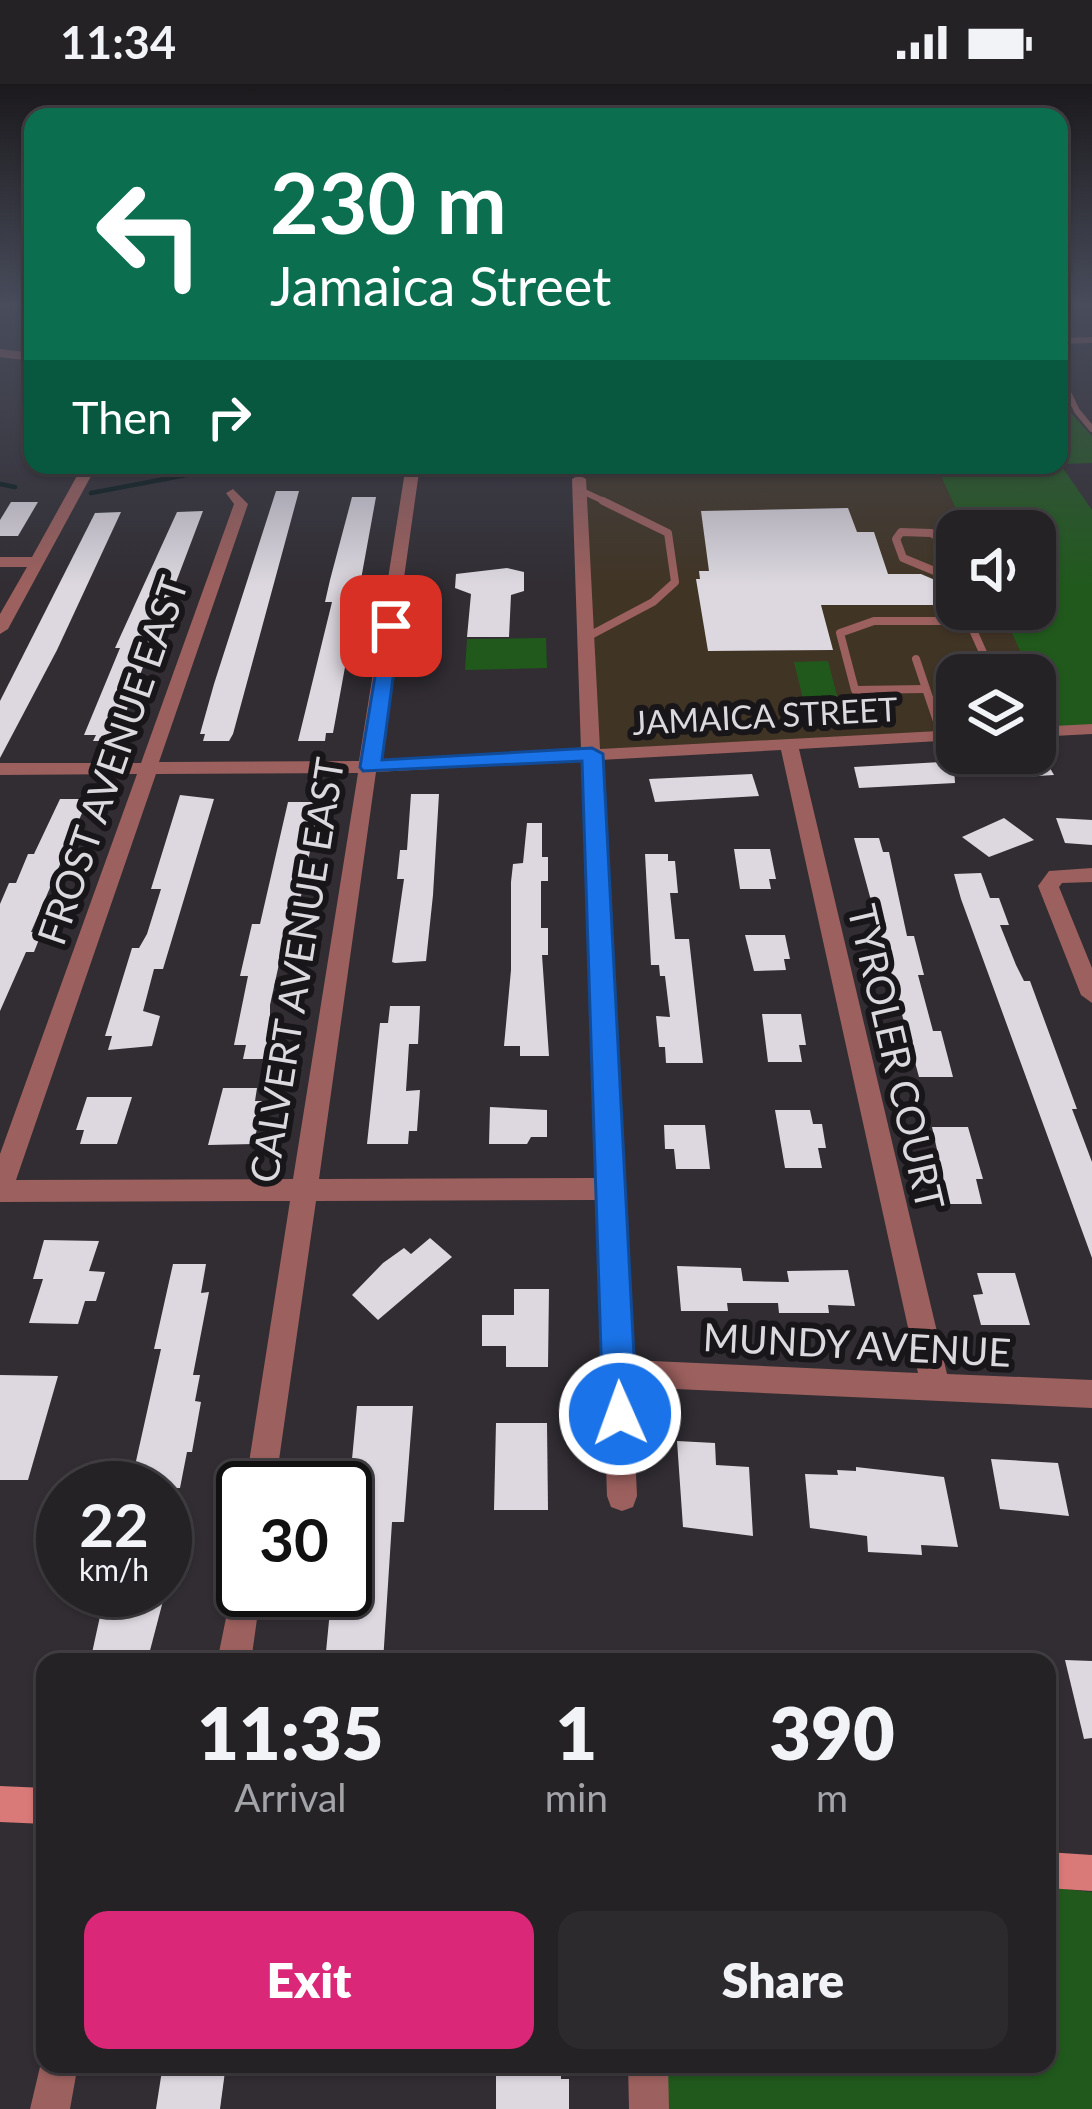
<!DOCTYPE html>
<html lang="en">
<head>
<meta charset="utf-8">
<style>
  body { margin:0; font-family:Lato,sans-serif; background:#2d2a2e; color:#f1f3f6; height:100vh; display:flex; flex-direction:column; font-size:45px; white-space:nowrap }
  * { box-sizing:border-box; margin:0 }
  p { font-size:39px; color:#a3a4a7 }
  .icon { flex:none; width:66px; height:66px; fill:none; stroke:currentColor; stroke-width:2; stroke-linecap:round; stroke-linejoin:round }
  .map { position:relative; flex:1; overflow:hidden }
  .drawer { position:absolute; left:36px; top:1569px; width:1020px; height:420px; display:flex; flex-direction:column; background:#252226; border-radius:24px; box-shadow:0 3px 9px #0004,0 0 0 3px #423f43 }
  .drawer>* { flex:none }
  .banner { position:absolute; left:24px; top:24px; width:1044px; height:366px; border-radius:24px; box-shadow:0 3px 9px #0004,0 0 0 3px #423f43; background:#0b6e4f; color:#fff; overflow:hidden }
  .buttons { position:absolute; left:936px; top:426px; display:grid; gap:24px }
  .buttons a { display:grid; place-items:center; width:120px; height:120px; border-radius:24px; background:#252226; box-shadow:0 3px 9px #0004,0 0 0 3px #423f43; font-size:60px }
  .speed { position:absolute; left:36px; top:1377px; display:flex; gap:24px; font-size:60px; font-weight:700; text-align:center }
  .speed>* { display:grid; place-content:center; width:156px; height:156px; border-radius:50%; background:#252226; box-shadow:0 3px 9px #0004,0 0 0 3px #423f43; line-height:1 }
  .speed small { font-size:30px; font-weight:400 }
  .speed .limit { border:6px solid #111; border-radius:18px; background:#fff; color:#111 }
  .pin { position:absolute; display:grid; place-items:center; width:102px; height:102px; color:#fff; margin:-51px; border-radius:24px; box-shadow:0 6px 18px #0006 }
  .me { position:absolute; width:132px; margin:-66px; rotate:358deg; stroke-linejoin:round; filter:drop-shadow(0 0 9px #0008) }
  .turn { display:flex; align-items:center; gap:42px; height:252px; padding:0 48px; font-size:54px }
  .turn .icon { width:156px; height:156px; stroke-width:2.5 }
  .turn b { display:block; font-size:84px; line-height:102px }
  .then { display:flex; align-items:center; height:114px; padding:0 48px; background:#0003; gap:24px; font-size:45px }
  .eta { display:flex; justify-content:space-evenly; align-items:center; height:204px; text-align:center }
  .eta b { font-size:72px; font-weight:800; line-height:84px }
  .button { display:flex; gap:24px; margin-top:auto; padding:24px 48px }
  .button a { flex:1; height:138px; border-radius:24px; background:#db2777; color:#fff; font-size:48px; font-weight:800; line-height:138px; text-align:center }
  .button a+a { background:#2d2a2e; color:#f1f3f6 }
  .status { display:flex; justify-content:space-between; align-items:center; height:84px; padding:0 60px; background:#252226; direction:ltr }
  .status svg { height:33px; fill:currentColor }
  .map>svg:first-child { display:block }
  .education { fill:#403425 }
  .green { fill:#21591d }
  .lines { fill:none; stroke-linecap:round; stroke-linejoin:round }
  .stream { stroke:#081a1b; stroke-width:4.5 }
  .building { fill:#ddd8e0 }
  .lane-far1 { stroke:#9c605e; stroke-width:6 }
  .lane { stroke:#9c605e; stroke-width:8 }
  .street { fill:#9c605e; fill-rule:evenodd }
  .secondary { fill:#d97978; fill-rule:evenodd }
  .route { fill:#1a73e8; stroke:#114b97; stroke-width:3 }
  .labels { text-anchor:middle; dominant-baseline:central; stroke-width:12; stroke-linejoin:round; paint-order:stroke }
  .far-street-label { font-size:33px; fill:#dcd9de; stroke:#181619 }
  .street-label { font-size:39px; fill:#dcd9de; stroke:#181619 }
</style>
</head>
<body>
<div class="status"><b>11:34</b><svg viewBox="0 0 49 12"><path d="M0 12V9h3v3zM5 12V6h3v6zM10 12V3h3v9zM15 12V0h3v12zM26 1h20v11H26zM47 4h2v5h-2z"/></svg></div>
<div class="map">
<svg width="1092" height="2025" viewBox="0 0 1092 2025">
  <rect width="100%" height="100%" fill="#312d33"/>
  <polygon class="education" points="579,381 936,381 966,447 957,447 957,525 1001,525 1031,591 957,591 957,652 593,671"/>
  <g class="green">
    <polygon points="1059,316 1092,352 1092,379 1060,380 1092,426 1092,645 1056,647 1035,591 1031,591 1001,525 1035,525 1035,447 966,447 936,381 1059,381"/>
    <polygon points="546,554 547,584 465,586 467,555"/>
    <polygon points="828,577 841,627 806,627 794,578"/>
    <polygon points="1047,1803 1092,1808 1092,2025 649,2025 648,1980 1047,1980"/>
  </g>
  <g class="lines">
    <g class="stream">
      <polyline points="0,400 15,403"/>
      <polyline points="91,409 239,381"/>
    </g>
  </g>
  <g class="building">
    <polygon points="276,407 299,407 233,650 229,657 203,657 205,650 200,650 214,600"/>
    <polygon points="352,413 376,413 333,649 326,649 325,657 298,657 332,518 325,518 330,496"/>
    <polygon points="11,418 38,418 18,452 0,452 0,436"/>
    <polygon points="848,424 857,448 874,448 888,490 921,490 935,496 944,521 821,521 833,566 708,567 696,495 700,495 699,487 709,487 701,427"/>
    <polygon points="203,427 170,514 165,514 149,554 154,554 115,657 93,657 96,651 84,651 120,564 115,564 177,428"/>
    <polygon points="121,428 57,566 0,674 0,617 95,429"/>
    <polygon points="507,484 524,488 524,507 511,511 509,553 467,553 471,510 455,504 456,490"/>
    <polygon points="1042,670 1054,691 1021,693 1009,673"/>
    <polygon points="941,678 954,683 955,699 859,704 854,683"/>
    <polygon points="752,690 759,712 655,718 649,695"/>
    <polygon points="411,710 439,710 433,811 426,877 395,879 392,878 404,795 397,795 400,766 407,766"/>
    <polygon points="180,711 214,715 163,885 154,885 143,927 160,932 152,962 108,966 112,952 105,952 132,864 139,864 147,850 161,805 151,805"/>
    <polygon points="60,715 88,715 31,848 42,848 34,868 26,868 0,927 0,820 9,799 16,799 28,770 34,770"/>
    <polygon points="288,718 313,718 312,726 318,727 292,857 284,857 270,921 270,939 277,939 270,975 243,975 246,961 234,961 248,892 240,892 252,840 260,840"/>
    <polygon points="1004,734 1034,756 989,773 962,753"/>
    <polygon points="1056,734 1092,736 1092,761 1065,759"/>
    <polygon points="527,739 542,739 542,773 548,773 548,797 541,797 541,844 548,844 548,871 542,871 549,972 520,972 520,962 504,962 511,886 511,798 513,780 523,779"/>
    <polygon points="854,754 879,754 883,768 889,768 907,852 914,852 924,891 918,891 933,947 941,947 953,993 919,993"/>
    <polygon points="734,765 770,765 776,795 769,795 771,805 740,805"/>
    <polygon points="645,770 668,770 668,777 675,777 678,809 670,809 675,855 689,855 703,979 666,979 665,963 659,963 656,932 670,933 665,892 660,892 659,881 651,881"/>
    <polygon points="981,789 990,814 999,814 1009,841 1000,841 1016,881 1024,897 1030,897 1077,1025 1072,1025 1092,1078 1092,1174 961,815 954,790"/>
    <polygon points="745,851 785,851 790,875 784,875 786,886 754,887"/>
    <polygon points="390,922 420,922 418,960 409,960 406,1007 420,1006 417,1047 409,1047 408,1060 367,1060 380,939 388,939"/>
    <polygon points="762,930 801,930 806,961 799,961 802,978 768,978"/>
    <polygon points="223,1004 257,1004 255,1017 262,1017 254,1060 208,1061"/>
    <polygon points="87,1013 132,1013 117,1060 80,1060 84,1046 76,1046"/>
    <polygon points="490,1023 547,1026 547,1053 531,1053 527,1060 489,1060"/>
    <polygon points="775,1026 810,1026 813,1040 822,1040 826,1064 818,1064 822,1084 785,1084"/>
    <polygon points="664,1041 705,1041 710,1085 676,1085 674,1065 665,1065"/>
    <polygon points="932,1043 968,1043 983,1095 976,1095 982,1120 949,1120"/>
    <polygon points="430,1154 452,1173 378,1236 352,1211 383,1179 404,1164 411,1170"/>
    <polygon points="44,1156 99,1157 89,1187 105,1188 96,1217 85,1217 78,1240 29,1239 43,1195 33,1195"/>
    <polygon points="173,1180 206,1180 201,1209 209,1208 193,1291 200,1291 195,1317 201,1318 192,1368 187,1368 180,1404 130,1404 161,1265 154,1265"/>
    <polygon points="677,1182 741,1184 743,1197 789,1198 787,1187 848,1186 855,1222 828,1221 829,1229 779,1229 778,1219 727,1219 728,1227 681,1227"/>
    <polygon points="977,1189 1015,1189 1030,1241 981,1241 973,1211 983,1210"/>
    <polygon points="514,1205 549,1205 548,1283 506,1283 506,1262 482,1262 482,1231 514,1231"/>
    <polygon points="0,1291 58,1292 28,1396 0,1396"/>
    <polygon points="357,1322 413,1322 404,1438 392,1438 383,1578 325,1578 332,1506 345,1506 345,1450"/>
    <polygon points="496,1339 547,1339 548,1426 494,1426"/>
    <polygon points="677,1357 715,1359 716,1381 749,1383 753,1452 683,1443"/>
    <polygon points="991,1375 1058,1379 1069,1432 1000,1425"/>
    <polygon points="856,1383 944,1393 958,1463 921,1461 922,1471 868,1468 867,1452 810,1444 805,1390 838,1391 837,1386 856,1387"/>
    <polygon points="164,1513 147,1578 90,1578 104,1514"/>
    <polygon points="1065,1576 1092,1577 1092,1654 1084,1655"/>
    <polygon points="163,1980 226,1980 220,2025 156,2025"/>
    <polygon points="496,1980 561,1980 561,1995 569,1995 569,2025 496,2025"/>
  </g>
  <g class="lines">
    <g class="lane-far1">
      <polyline points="1059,257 1092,256"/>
      <polyline points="1059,290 1077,327 1092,345"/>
      <polyline points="580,406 610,420"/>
    </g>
    <g class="lane">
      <polygon points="901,448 931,449 946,457 949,493 903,474 896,455"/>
      <polyline points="949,493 957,511"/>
      <polyline points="587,553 653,518 675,498 668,449 603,417"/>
      <polyline points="916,575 942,652"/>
      <polyline points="926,605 855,606 840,549 874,537 969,537 993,591"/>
    </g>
    <g class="street">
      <polygon points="0,265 33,269 33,277 0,273"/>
      <polygon points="83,381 97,381 8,545 0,550 0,530 27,483 0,483 0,473 32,473"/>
      <path d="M406 381H420L378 677 581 666 572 395 579 391 586 395 600 665 957 646V656L799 665 947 1290 1092 1296V1324L632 1303 637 1412 633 1423 622 1427 611 1423 607 1412 597 1116 316 1117 275 1404H245L290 1117 0 1118V1070L137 690 0 691V679H141L234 420 226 409 233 405 248 420 159 678 359 677ZM781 666 918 1289 630 1276 600 676ZM582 677 596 1094 319 1095 376 688ZM358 689 293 1095 16 1096 156 690Z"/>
      <polygon points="1092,640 1092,650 1035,653 1035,643"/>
      <polygon points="1092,784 1092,798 1062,799 1059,803 1092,884 1092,919 1081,911 1038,802 1049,787"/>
      <polygon points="243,1491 243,1506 261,1506 251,1578 217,1578 234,1495"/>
      <polygon points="44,1966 45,1980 78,1980 70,2025 30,2025"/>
      <polygon points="628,1980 668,1980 669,2025 629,2025"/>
    </g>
    <g class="secondary">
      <polygon points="0,1702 45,1704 45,1740 0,1738"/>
      <polygon points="1047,1768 1092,1771 1092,1807 1047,1804"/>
    </g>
  </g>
  <linearGradient id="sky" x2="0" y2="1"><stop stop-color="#1b191c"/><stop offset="0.44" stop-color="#484c5b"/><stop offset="1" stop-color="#484c5b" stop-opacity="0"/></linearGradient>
  <rect width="1092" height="502" fill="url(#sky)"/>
  <polygon class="route" points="384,538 400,542 382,676 592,664 603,670 637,1330 632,1341 620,1346 608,1341 603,1330 582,677 363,687 360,683"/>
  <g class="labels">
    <g class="far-street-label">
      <text transform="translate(765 631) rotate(-3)">JAMAICA STREET</text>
    </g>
    <g class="street-label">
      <text transform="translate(112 676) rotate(-71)">FROST AVENUE EAST</text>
      <text transform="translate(296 886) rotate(-81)">CALVERT AVENUE EAST</text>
      <text transform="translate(897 973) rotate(77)">TYROLER COURT</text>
      <text transform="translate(857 1260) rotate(3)">MUNDY AVENUE</text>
    </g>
  </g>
</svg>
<div class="buttons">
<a><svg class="icon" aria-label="sound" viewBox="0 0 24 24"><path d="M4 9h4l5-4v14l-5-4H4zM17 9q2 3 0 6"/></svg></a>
<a><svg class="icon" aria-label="layers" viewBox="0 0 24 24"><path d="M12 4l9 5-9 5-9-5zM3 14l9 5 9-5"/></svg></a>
</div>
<div class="speed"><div>22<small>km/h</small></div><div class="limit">30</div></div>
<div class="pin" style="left:391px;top:542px;background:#d93025"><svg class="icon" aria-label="arrive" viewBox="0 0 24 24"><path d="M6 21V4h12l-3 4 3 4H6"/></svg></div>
<svg class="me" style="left:620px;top:1330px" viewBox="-20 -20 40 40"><circle r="17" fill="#1a73e8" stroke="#fff" stroke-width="3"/><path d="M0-11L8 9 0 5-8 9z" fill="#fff"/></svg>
<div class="banner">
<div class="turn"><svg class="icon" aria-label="left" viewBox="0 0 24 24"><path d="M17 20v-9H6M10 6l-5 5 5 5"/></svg><div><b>230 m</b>Jamaica Street</div></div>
<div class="then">Then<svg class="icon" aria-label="right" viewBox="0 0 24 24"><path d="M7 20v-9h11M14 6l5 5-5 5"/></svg></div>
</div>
<section class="drawer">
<div class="eta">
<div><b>11:35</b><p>Arrival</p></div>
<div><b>1</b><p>min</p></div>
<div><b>390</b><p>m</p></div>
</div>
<div class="button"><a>Exit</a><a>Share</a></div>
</section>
</div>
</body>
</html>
